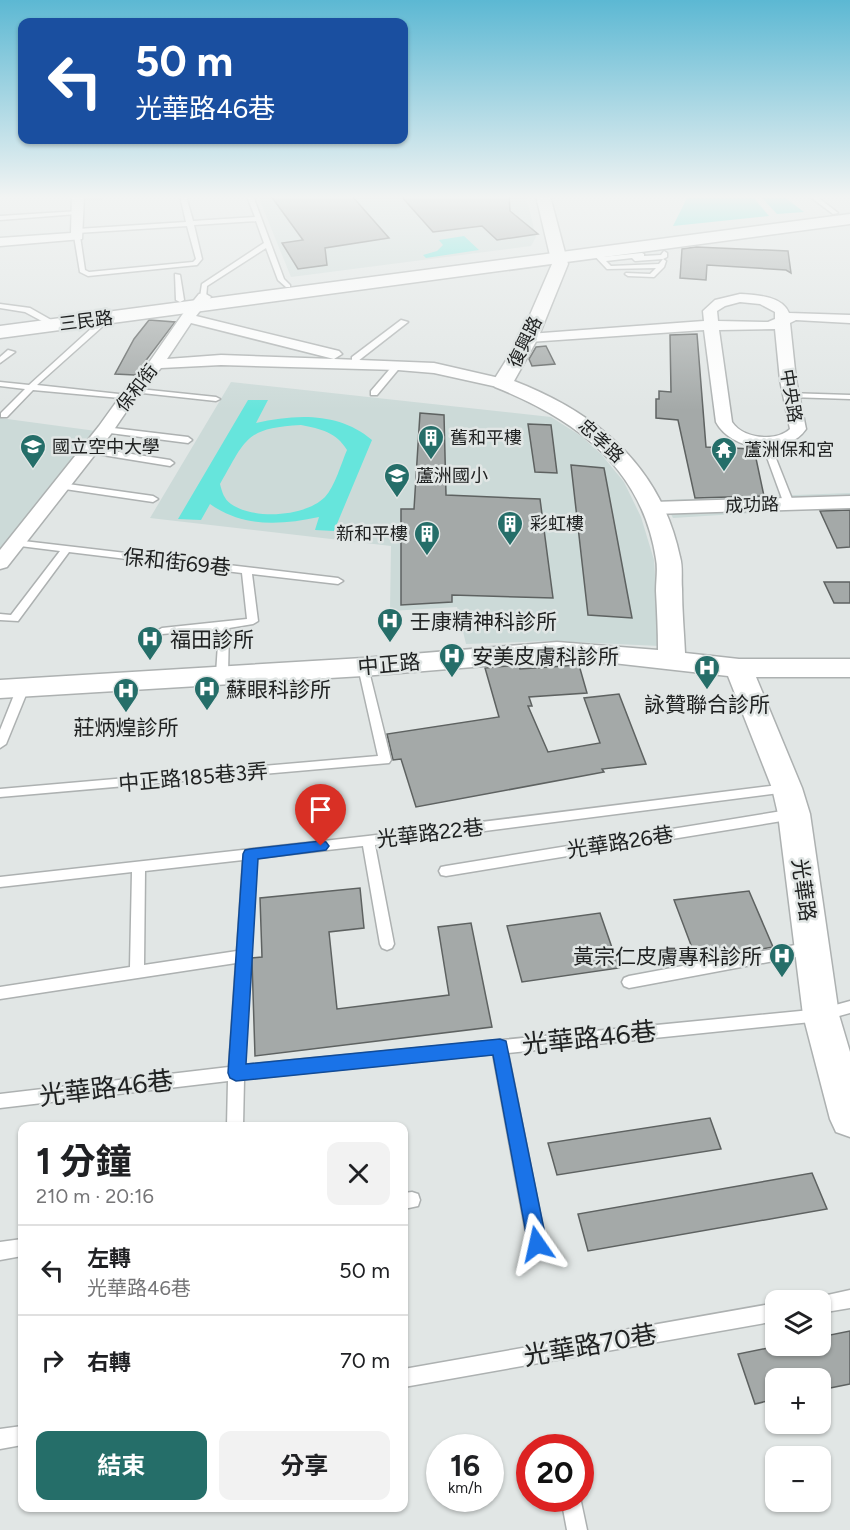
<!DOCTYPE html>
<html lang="zh-TW">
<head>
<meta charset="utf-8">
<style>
  body { margin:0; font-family:Figtree,"Noto Sans TC",sans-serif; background:#f2f2f2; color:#202124; height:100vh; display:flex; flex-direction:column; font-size:22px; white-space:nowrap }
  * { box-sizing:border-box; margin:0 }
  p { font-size:20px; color:#757577 }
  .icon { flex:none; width:33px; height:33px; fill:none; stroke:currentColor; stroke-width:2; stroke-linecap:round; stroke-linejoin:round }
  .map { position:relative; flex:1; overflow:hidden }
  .panel { position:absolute; left:18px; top:1122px; width:390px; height:390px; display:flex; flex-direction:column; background:#fff; border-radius:12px; box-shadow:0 2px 4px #0004 }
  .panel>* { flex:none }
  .top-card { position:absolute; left:18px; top:18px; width:390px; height:126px; border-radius:12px; box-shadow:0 2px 4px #0004; background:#1a4fa0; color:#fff; overflow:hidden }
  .tools { position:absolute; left:765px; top:1290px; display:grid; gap:12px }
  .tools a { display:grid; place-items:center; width:66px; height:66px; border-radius:12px; background:#fff; box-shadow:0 2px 4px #0004; font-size:30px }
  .speed { position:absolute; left:426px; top:1434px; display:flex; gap:12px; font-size:30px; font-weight:700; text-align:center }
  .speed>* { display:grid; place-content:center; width:78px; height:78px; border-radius:50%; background:#fff; box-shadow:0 2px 4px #0004; line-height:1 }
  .speed small { font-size:15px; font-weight:400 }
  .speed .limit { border:9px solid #d22; background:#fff; color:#111 }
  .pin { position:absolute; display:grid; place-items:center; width:51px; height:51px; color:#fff; margin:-62px -26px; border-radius:50% 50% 50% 0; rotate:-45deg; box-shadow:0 0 6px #0007 }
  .pin .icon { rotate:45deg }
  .me { position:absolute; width:66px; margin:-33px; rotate:349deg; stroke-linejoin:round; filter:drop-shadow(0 0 4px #0008) }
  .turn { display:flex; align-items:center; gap:21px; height:126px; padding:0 18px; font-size:27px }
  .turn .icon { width:78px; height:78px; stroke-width:2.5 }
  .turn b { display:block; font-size:42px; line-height:51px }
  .round { display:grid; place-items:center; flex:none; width:63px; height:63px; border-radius:12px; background:#f2f2f2 }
  .headline { display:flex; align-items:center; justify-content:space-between; height:102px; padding:0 18px }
  h1 { font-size:36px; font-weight:700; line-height:45px }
  .button { display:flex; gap:12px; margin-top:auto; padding:12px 18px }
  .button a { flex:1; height:69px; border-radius:12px; background:#256e69; color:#fff; font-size:24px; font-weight:700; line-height:69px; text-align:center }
  .button a+a { background:#f2f2f2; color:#202124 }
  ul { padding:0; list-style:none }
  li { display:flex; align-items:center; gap:18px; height:90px; padding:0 18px; border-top:2px solid #e0e0e0 }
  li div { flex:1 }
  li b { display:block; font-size:22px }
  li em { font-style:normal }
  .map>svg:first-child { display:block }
  .built { fill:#ccdad8 }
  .green { fill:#66e5dc; fill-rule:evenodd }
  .building { fill:#a4a9a8; stroke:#5e6261; stroke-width:1.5 }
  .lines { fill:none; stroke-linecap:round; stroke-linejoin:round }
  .service-casing { stroke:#adb1b1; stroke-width:3 }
  .minor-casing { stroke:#adb1b1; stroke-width:3 }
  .tertiary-casing { stroke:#adb1b1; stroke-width:3 }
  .secondary-casing { stroke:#adb1b1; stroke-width:3 }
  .service { fill:#fff; fill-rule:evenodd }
  .minor { fill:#fff; fill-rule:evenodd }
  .tertiary { fill:#fff; fill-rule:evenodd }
  .secondary { fill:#fff; fill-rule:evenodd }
  .route { fill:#1a73e8; stroke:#114b97; stroke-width:1.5 }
  .labels { text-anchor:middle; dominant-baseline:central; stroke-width:5; stroke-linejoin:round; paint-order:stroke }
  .far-street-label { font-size:18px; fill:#202222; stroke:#e1e6e5 }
  .far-poi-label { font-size:18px; fill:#202222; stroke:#e1e6e5; text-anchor:start }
  .street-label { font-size:21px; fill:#202222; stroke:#e1e6e5 }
  .poi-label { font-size:21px; fill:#202222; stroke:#e1e6e5; text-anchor:start }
  .near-street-label { font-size:26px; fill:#202222; stroke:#e1e6e5 }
</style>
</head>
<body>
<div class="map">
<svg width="850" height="1530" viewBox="0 0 850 1530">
  <rect width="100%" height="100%" fill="#e1e6e5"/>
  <g class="built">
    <polygon points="258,196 526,196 536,237 531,246 291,277"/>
    <polygon points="231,382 551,417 581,436 601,454 624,482 641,517 654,560 660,646 550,641 466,644 457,607 390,611 391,546 150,518"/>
    <polygon points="0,418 96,431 0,555"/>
    <polygon points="850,493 850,507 673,518 664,500"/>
  </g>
  <g class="green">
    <polygon points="688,196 752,196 769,216 673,226"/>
    <polygon points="783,196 804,212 777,214 761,197"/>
    <polygon points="464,236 479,250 426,258 423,255 437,251 443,245 439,240"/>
    <path d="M248 400H268L256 423C296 414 339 412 372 440L334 531 315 530 319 517C281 525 244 528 210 504L201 520 178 519ZM301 425C321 429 336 432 347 450 341 464 335 486 325 497 305 517 254 520 231 504 224 499 222 492 220 484 246 439 245 428 301 425Z"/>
  </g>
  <g class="building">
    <polygon points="271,196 352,196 389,238 325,248 327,265 298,269 282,243 303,240"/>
    <polygon points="401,196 509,196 510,211 538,234 497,240 482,226 433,232"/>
    <polygon points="696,247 788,251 791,273 786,270 707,265 706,280 680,278 682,249"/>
    <polygon points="149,320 175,322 135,375 115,374 134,339"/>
    <polygon points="697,334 706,447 754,449 764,496 695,498 678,420 656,418 656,399 659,399 659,391 671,392 670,335"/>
    <polygon points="546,346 555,364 532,366 529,359 536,347"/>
    <polygon points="420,413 444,415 446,495 540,499 553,598 452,595 452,602 401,605 401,509 414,509"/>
    <polygon points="528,424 551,425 557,473 535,472"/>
    <polygon points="571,465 604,468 632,618 588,615"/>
    <polygon points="850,510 850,547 837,548 820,511"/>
    <polygon points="824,582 850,582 850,603 834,603"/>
    <polygon points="519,665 520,669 579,665 587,693 529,697 532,706 528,706 548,752 600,743 584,698 619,694 646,764 602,769 604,772 416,807 401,759 393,760 387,734 499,717 485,668"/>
    <polygon points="360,888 364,928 329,932 337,1009 449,995 438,927 471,923 492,1027 255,1056 252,961 252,958 262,957 260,898"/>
    <polygon points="749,891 773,947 697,961 674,900"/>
    <polygon points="600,913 619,968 522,982 507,926"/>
    <polygon points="710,1118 721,1149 557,1175 548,1143"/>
    <polygon points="812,1173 827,1209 588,1251 578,1214"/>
    <polygon points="850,1331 850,1384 820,1390 820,1378 776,1378 776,1399 755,1404 738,1354 778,1346 820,1346 820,1337"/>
  </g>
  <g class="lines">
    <defs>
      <g id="service">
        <polygon points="77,196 104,196 101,198 80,198"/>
        <polygon points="180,196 186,196 193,221 255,217 247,196 253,196 284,279 290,285 290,287 286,287 278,280 266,248 207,286 206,298 200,297 202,284 264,243 256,221 194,225 202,259 197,265 88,276 80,272 74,236 77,234 80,236 85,270 89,272 193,262 196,259 187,226 77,233 74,231 77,229 186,222"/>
        <polygon points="809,196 816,196 838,213 833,214"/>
        <polygon points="79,211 77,214 0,220 0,216"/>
        <path d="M593 249 602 257 642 253 644 254V256L661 255 664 251 667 253V257L663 259 666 261 664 267 654 277 628 276 625 274 626 273 650 274 656 268 607 269 590 251ZM632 258 635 261 663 259 659 264 611 266 606 261Z"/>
        <polygon points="175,274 180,275 184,300 180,302 176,300"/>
        <polygon points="0,304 30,308 60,325 53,327 25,312 0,308"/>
        <polygon points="105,316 112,318 37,385 128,395 131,395 131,399 33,390 7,417 1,417 1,413 25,389 0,386 0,382 29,385"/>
        <polygon points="401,320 408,322 358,361 352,361 352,357"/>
        <polygon points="8,350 15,352 0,363 0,357"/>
        <polygon points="395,363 402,365 377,395 371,395 371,391"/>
        <polygon points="130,388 216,397 220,399 216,401 133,392 129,390"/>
        <polygon points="787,393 850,395 850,399 790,397 786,395"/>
        <polygon points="105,427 188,437 192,440 188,443 102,432 102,428"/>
        <polygon points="765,438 769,441 794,504 792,506 789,507 784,504 761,441"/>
        <polygon points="87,447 170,460 174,463 170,466 84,452 84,448"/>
        <polygon points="61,483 153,496 158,499 153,502 58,488 58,484"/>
        <polygon points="15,540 338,578 343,581 338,584 252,574 258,621 253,624 229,628 228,674 222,678 216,674 219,629 162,634 157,631 162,628 247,619 242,573 69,552 18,621 0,620 0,614 11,615 60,551 12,545 12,541"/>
        <polygon points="363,663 368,667 391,760 389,763 0,797 0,789 378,756 358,667"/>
        <polygon points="22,686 28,690 6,744 0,748 0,730 16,690"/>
        <path d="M787 784 793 788 787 792 375 845 394 944 392 948 387 950 382 948 380 944 363 846 256 858 244 1065 821 1009 850 1001V1013L821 1021 508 1053 546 1244 543 1250 537 1253 531 1250 528 1244 493 1054 244 1079 243 1126H227L228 1081 0 1108V1094L229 1067 236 963 0 999V987L130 967 132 872 0 887V877L368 836ZM243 860 237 951 144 965 145 871Z"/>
        <polygon points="794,809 798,811 800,814 798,817 794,819 446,876 441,875 439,871 441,867 446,866"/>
        <polygon points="811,942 816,944 818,948 816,952 811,954 629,988 624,986 622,982 624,978 629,976"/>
        <polygon points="412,1192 418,1194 420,1200 418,1206 404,1209 404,1193"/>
        <polygon points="22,1239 22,1256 0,1260 0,1242"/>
        <polygon points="850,1290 850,1308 820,1313 820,1300 813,1300 814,1298"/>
        <polygon points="776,1303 776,1321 404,1387 404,1369"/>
        <polygon points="22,1426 22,1445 0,1449 0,1429"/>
        <polygon points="580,1497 587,1530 567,1530 561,1498"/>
      </g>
      <g id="minor">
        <polygon points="72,196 84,196 82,239 0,246 0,238 71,233"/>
        <path d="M204 293 211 297 196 316 339 351 342 354 334 359 434 363 508 380 510 383 502 388 434 373 398 370 221 365 161 368 139 393 111 434 7 567 0 569V550L99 426 127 387 150 361 182 315 199 294ZM191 323 334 359 221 355 167 359Z"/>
        <path d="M740 294C757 295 782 296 789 313L850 315V323L796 320 790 323 796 380 806 429C787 457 732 452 716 422L704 330 529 342 522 338 529 334 704 321 703 311 715 300ZM740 302 760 304 775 312V319L768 322 718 321 717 311 725 306ZM775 329 780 380 790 429C776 442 743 439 732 422L719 330Z"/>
        <polygon points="850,496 850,508 653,514 646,512 644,508 646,504 653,502"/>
      </g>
      <path id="tertiary" d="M536 196H550L568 264 538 338 514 381C597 413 661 466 680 557 683 567 681 578 682 589 682 610 684 632 685 653L739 659H850V677H756L802 788 810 814 839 1015 850 1052V1137L836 1132 830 1119 803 1015 778 814 772 788 728 676 613 663 557 660 363 676 0 698V680L363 658 557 642 658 650C658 630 657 611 656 591 656 580 658 569 656 559 642 467 575 419 495 387L492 383 520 338 552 264Z"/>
      <polygon id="secondary" points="850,214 850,224 0,338 0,326"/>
    </defs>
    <use href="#service" class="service-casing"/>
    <use href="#minor" class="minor-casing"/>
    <use href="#tertiary" class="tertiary-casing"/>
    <use href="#secondary" class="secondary-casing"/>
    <use href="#service" class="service"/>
    <use href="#minor" class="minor"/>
    <use href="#tertiary" class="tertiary"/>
    <use href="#secondary" class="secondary"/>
  </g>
  <linearGradient id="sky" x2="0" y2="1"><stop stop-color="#5cb8d3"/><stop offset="0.48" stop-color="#f2f4f3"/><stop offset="1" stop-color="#f2f4f3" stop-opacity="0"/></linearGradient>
  <rect width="850" height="410" fill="url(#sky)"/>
  <polygon class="route" points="321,841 326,842 329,846 326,850 258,859 246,1064 500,1039 506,1041 547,1244 544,1251 537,1254 530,1251 528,1244 493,1055 236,1081 230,1078 228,1073 243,854 245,850 250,849"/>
  <defs>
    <symbol id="building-pin" viewBox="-11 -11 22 30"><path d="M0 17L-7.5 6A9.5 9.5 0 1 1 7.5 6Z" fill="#256e69" stroke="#e1e6e5"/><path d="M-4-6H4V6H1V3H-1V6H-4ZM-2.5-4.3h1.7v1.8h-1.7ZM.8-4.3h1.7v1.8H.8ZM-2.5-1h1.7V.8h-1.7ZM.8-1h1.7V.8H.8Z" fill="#fff"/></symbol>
    <symbol id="university-pin" viewBox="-11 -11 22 30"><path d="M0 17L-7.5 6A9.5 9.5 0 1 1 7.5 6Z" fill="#256e69" stroke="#e1e6e5"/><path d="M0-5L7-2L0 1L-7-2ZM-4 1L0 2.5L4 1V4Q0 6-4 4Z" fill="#fff"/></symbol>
    <symbol id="temple-pin" viewBox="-11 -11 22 30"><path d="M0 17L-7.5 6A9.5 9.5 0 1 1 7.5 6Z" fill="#256e69" stroke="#e1e6e5"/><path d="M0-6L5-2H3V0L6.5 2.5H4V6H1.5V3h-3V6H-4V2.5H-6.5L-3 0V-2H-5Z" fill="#fff"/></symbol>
    <symbol id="school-pin" viewBox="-11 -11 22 30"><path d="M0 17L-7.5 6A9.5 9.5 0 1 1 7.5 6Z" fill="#256e69" stroke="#e1e6e5"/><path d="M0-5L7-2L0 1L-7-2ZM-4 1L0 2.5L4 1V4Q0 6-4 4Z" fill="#fff"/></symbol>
    <symbol id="hospital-pin" viewBox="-11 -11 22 30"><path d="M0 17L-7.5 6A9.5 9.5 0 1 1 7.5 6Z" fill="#256e69" stroke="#e1e6e5"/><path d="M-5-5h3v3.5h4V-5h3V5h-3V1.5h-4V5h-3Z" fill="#fff"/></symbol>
  </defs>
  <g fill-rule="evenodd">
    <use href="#building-pin" x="416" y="423" width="30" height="40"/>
    <use href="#university-pin" x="18" y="432" width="30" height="40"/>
    <use href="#temple-pin" x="709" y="435" width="30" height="40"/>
    <use href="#school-pin" x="382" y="461" width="30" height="40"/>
    <use href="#building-pin" x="495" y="509" width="30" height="40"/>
    <use href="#building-pin" x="412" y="519" width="30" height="40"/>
    <use href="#hospital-pin" x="375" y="606" width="30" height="40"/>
    <use href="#hospital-pin" x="135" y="624" width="30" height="40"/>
    <use href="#hospital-pin" x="437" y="641" width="30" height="40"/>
    <use href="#hospital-pin" x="692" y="653" width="30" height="40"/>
    <use href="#hospital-pin" x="192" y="674" width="30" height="40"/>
    <use href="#hospital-pin" x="111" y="676" width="30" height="40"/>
    <use href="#hospital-pin" x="767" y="941" width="30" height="40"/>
  </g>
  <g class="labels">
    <g class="far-street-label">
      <text transform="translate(86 321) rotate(-7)">三民路</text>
      <text transform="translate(525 342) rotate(-64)">復興路</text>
      <text transform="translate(137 388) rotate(-52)">保和街</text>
      <text transform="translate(791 396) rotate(81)">中央路</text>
      <text transform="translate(601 441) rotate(43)">忠孝路</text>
      <text transform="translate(752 505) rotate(-2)">成功路</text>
    </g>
    <g class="far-poi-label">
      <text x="450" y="438">舊和平樓</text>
      <text x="52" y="447">國立空中大學</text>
      <text x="744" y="450">蘆洲保和宮</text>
      <text x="416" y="476">蘆洲國小</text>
      <text x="530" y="524">彩虹樓</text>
      <text x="408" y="534" text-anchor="end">新和平樓</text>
    </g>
    <g class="street-label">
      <text transform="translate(177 562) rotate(6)">保和街69巷</text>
      <text transform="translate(389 664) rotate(-5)">中正路</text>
      <text transform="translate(193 777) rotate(-5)">中正路185巷3弄</text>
      <text transform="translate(430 833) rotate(-7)">光華路22巷</text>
      <text transform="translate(620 842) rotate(-9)">光華路26巷</text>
      <text transform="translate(804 890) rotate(82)">光華路</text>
    </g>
    <g class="poi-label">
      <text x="410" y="621">壬康精神科診所</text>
      <text x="170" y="639">福田診所</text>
      <text x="472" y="656">安美皮膚科診所</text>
      <text x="226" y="689">蘇眼科診所</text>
      <text x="707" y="704" text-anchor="middle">詠贊聯合診所</text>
      <text x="126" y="727" text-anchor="middle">莊炳煌診所</text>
      <text x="762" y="956" text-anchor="end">黃宗仁皮膚專科診所</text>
    </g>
    <g class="near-street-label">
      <text transform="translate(589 1038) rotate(-6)">光華路46巷</text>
      <text transform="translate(106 1088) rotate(-7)">光華路46巷</text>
      <text transform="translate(590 1345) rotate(-10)">光華路70巷</text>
    </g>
  </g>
</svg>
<div class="tools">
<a><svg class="icon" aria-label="layers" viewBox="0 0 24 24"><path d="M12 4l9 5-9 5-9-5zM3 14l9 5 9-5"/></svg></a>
<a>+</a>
<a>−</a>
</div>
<div class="speed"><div>16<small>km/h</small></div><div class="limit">20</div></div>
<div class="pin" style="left:321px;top:846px;background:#d93025"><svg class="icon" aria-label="arrive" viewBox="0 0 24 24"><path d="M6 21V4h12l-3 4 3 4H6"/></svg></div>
<svg class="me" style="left:537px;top:1244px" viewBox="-20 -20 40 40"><path d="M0-17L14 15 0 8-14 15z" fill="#1a73e8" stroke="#fff" stroke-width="4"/></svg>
<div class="top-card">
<div class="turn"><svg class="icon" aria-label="left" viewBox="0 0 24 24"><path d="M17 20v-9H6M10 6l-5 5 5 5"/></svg><div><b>50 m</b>光華路46巷</div></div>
</div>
<section class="panel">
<div class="headline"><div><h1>1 分鐘</h1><p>210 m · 20:16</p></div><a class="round"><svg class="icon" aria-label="close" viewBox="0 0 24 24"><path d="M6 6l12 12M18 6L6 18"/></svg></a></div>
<ul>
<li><svg class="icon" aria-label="left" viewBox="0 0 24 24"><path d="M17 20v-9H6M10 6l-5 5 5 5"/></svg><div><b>左轉</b><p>光華路46巷</p></div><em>50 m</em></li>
<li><svg class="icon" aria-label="right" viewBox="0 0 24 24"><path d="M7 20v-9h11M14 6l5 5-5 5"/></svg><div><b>右轉</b></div><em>70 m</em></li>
</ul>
<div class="button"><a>結束</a><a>分享</a></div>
</section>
</div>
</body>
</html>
